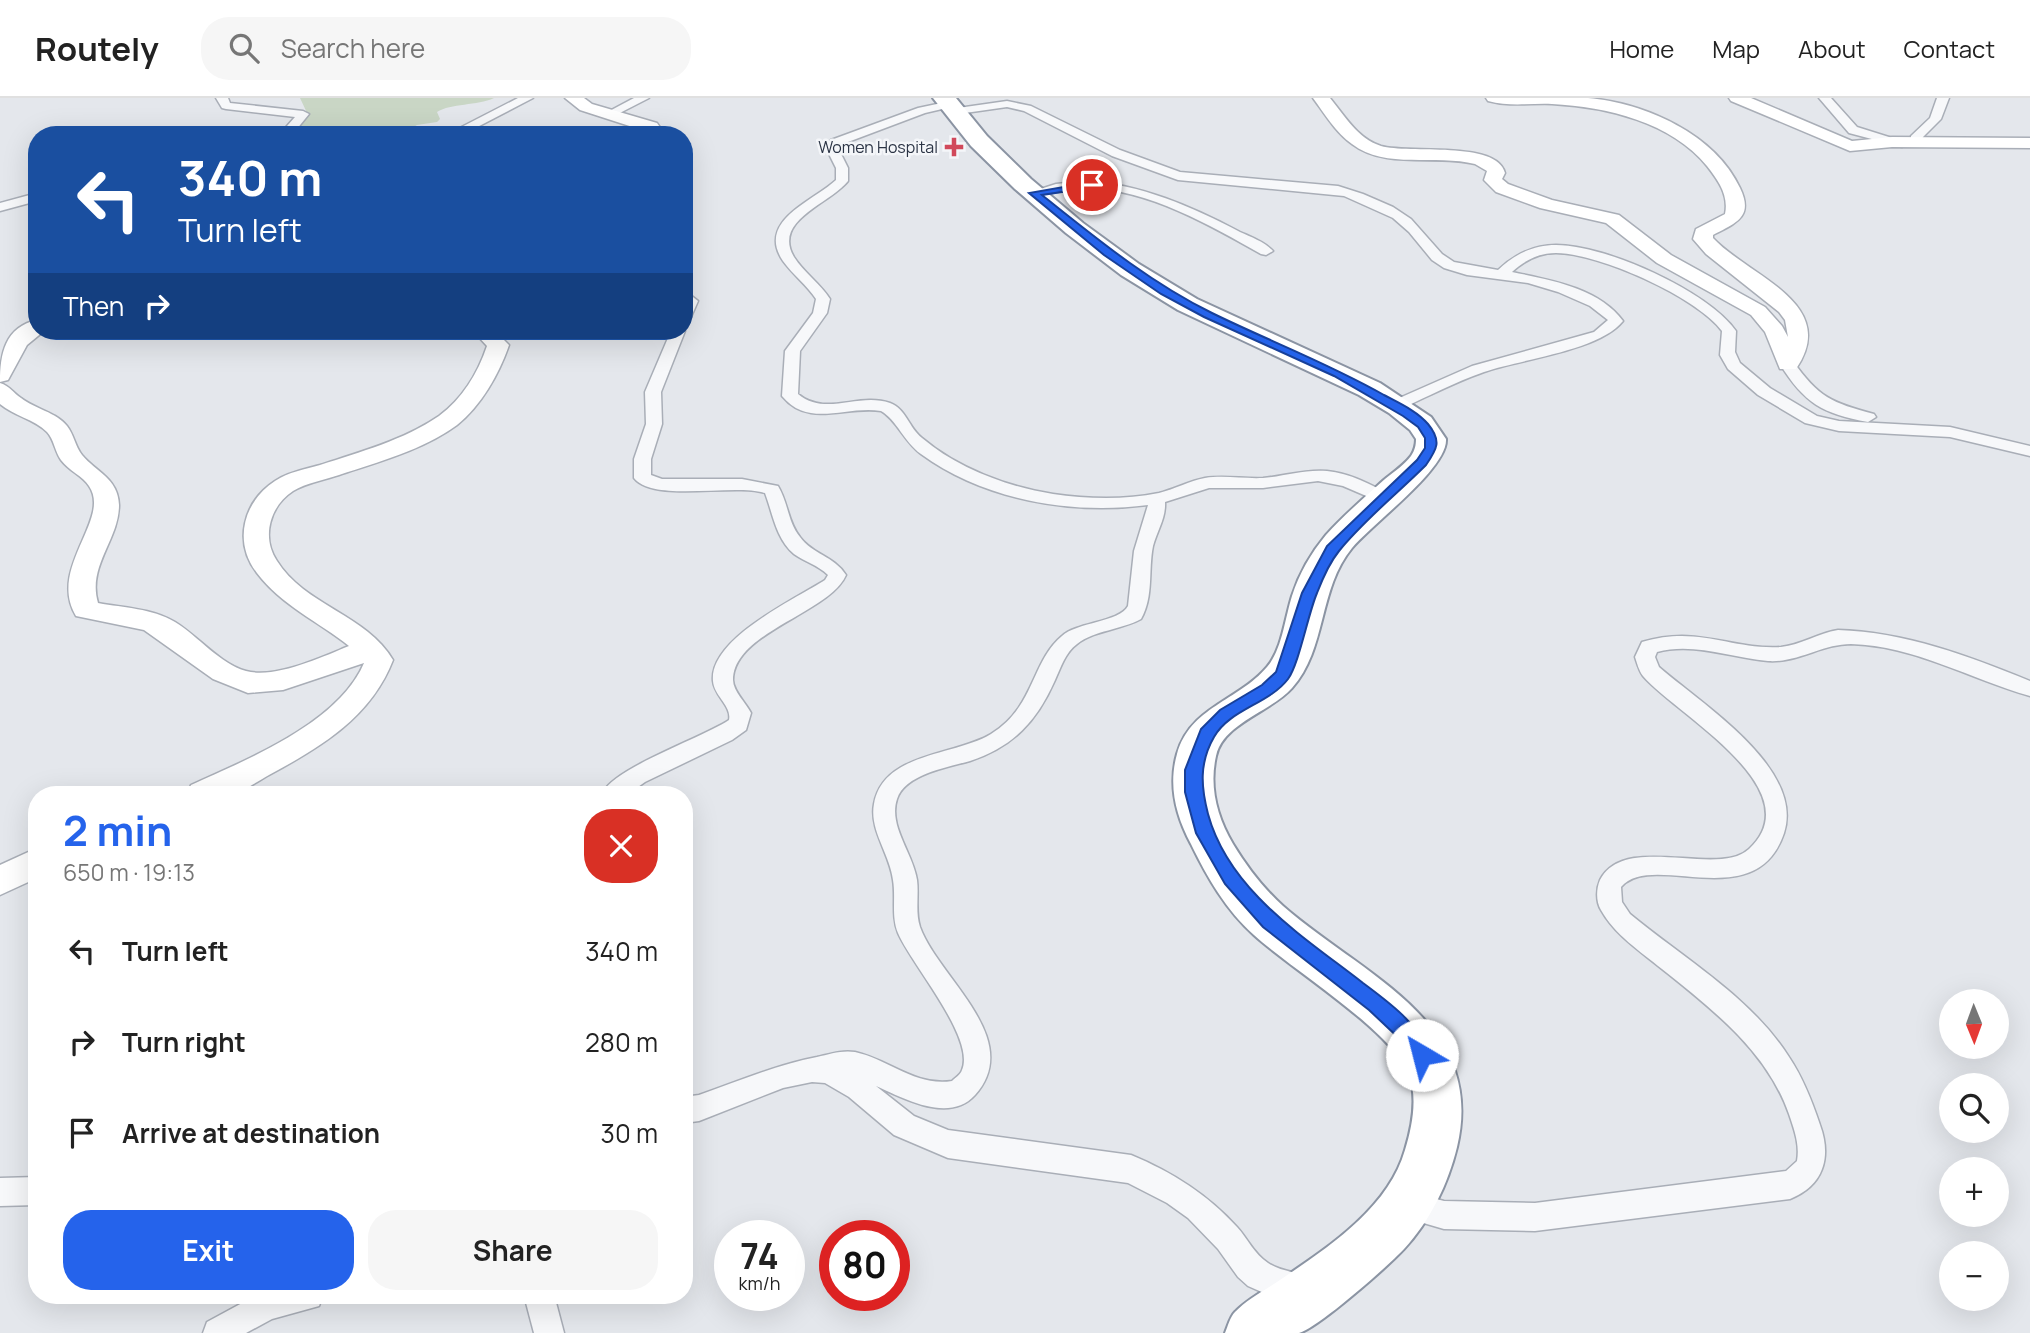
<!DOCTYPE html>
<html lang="en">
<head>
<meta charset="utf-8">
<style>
  body { margin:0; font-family:Manrope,sans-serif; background:#f6f6f6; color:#222; height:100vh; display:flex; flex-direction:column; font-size:26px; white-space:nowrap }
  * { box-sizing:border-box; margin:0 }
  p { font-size:23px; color:#767676 }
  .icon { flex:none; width:38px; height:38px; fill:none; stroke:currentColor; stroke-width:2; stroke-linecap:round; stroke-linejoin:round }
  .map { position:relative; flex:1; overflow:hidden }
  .side { position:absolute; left:28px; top:688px; width:665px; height:518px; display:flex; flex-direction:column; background:#fff; border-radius:28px; box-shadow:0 7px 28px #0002 }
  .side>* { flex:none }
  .hud { position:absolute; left:28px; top:28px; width:665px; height:214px; border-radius:28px; box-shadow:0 7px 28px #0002; background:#1a4fa0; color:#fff; overflow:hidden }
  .needle { width:46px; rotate:179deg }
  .fabs { position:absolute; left:1939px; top:891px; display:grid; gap:14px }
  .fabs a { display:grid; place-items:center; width:70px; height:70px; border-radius:50%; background:#fff; box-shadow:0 7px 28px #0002; font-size:35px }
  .speed { position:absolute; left:714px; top:1122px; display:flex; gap:14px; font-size:35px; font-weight:700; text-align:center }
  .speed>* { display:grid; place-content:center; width:91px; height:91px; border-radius:50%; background:#fff; box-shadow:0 7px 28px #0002; line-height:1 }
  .speed small { font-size:18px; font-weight:400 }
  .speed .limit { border:10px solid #d22; background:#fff; color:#111 }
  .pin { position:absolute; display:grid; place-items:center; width:60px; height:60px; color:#fff; margin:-30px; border:4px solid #fff; border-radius:50%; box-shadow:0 2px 7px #0007 }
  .me { position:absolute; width:77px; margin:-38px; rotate:323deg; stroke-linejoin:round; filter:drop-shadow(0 0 5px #0008) }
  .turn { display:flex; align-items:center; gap:24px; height:147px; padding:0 35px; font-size:32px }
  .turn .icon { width:91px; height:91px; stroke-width:2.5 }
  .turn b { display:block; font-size:49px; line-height:60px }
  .then { display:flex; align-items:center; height:66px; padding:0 35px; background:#0003; gap:14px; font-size:26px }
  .round { display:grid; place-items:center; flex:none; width:74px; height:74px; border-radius:28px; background:#f6f6f6 }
  .headline { display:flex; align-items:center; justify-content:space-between; height:119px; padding:0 35px }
  h1 { font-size:42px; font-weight:700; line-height:52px; color:#2563eb }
  .cta { display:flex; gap:14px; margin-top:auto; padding:14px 35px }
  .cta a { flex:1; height:80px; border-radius:28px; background:#2563eb; color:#fff; font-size:28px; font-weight:700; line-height:80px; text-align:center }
  .cta a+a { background:#f6f6f6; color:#222 }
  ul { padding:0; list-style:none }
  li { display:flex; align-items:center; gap:21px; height:91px; padding:0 35px }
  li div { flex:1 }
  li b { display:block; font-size:26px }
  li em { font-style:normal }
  header { display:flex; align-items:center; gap:42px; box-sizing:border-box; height:98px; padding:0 35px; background:#fff; border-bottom:2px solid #e0e0e0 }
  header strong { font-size:33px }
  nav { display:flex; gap:38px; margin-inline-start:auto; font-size:24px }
  .search { width:490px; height:63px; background:#f6f6f6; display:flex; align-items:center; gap:18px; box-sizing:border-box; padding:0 24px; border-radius:28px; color:#767676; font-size:26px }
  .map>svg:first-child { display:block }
  .green { fill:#c9d6c5 }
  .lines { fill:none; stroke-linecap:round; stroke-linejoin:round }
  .street-casing { stroke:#a9aeb7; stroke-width:3 }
  .secondary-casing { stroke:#a9aeb7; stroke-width:3 }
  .highway-casing { stroke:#8b94a3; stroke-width:4 }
  .street { fill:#f7f8fa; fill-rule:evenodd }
  .secondary { fill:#fff; fill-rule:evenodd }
  .highway { fill:#fff; fill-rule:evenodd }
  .route { fill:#2563eb; stroke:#184099; stroke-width:2 }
  .poi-dot { fill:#d1495b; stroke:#f4f6f9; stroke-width:2.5 }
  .labels { text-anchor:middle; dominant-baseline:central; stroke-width:5; stroke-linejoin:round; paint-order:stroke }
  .far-poi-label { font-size:16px; fill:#2b3445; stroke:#f4f6f9; text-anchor:end }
</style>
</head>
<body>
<header>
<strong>Routely</strong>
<div class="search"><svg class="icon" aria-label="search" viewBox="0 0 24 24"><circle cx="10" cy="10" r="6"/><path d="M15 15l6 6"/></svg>Search here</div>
<nav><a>Home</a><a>Map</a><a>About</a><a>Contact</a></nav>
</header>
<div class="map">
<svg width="2030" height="1235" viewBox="0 0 2030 1235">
  <rect width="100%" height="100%" fill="#e4e7ec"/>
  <path class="green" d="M300 0H494C477 8 451 5 437 14L440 21 437 24 417 27 399 37H290L308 17Z"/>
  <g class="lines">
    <defs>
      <g id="street">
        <polygon points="216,0 228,0 230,5 303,13 309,16 292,37 279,37 295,19 226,11 222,10"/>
        <polygon points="518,0 533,0 462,37 446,37"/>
        <polygon points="634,0 649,0 612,19 602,17"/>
        <polygon points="1819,0 1831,0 1857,29 1908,45 1902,49 1849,35"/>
        <polygon points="1937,0 1949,0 1941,21 1923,39 1919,48 1911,48 1911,38 1930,20"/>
        <path d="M951 3 957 6 955 8 925 15 840 47 838 50 848 70V83C830 106 772 122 794 159 804 175 820 185 830 201L827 215 800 253 798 296C826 319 858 294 890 305 906 311 909 330 922 340 957 370 1008 389 1053 396 1087 401 1125 402 1159 395 1175 391 1189 383 1205 380 1224 377 1244 381 1263 380 1285 378 1305 371 1327 373 1350 375 1371 387 1391 397L1394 401 1385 406 1343 388 1318 383 1263 390H1209L1165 404C1166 420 1157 433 1153 448 1148 472 1154 498 1141 521 1121 532 1095 532 1077 546 1065 555 1061 569 1055 582 1037 623 1013 649 970 663 949 669 905 676 897 701 888 728 913 755 917 782 919 797 915 814 920 829 938 879 1025 941 975 997 949 1026 903 1000 876 988L914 1018 948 1032 1131 1057C1172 1074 1207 1096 1237 1129 1248 1141 1254 1156 1268 1165 1281 1174 1299 1174 1314 1180L1318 1191 1314 1202 1303 1206 1273 1199 1248 1188 1238 1179 1218 1151 1188 1120 1167 1105 1128 1085 948 1060 894 1037 849 999 825 985 812 984 783 990 699 1023 684 1025V999L699 997C739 983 776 967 817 959 830 956 842 952 855 954 888 961 916 989 952 983 955 980 961 976 962 972 976 940 911 866 898 835 891 818 896 800 893 782 890 756 869 732 874 706 883 654 955 658 991 636 1035 609 1031 564 1062 538 1077 524 1120 524 1128 508L1134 453 1148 407C1071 417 984 402 921 356 904 344 897 322 881 313 846 307 809 331 782 298L785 253 813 215 816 201C807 187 793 177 783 163 756 123 812 104 836 82V70L826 50 831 42 918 10Z"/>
        <path d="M1007 3 1031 8 1120 52 1180 74 1338 88 1363 96 1393 109 1411 121 1442 156 1454 164 1498 172C1515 156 1533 147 1556 147 1606 147 1708 193 1736 233L1735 254 1740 265 1770 290 1817 318 1839 323 1950 329 2030 348V358L1950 339 1839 333 1805 325 1758 297 1728 271 1720 257 1722 233C1697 199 1598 155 1556 155 1539 155 1525 162 1512 174 1551 182 1599 190 1623 223 1599 253 1521 261 1484 274 1455 284 1427 299 1400 311H1388L1386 308 1388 305 1472 268 1594 234 1608 222 1590 208 1558 194 1528 185 1467 177 1444 170 1432 162 1409 134 1393 120 1344 98 1178 82 1112 58 1024 13 1007 9 958 16 952 13 958 10Z"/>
        <path d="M1086 83C1140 86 1193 109 1240 134 1251 139 1265 144 1273 153L1266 157 1261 156C1210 127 1149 92 1088 90 1070 90 1052 95 1034 99L1028 95 1056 86Z"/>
        <polygon points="37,95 37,103 0,113 0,105"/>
        <polygon points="684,192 698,203 691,219 684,223"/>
        <path d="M684 231 685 233 661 294 662 326 651 361V377L662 381H742L778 388C788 404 788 425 800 439 812 456 834 458 846 477 830 515 733 534 733 582 733 593 746 605 751 615L746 632 732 642 645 684 628 696H602C613 670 702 640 729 622 732 608 714 598 713 583 709 541 795 501 825 482L828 477C818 467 805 464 794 456 776 441 773 416 765 395 733 385 654 405 634 380V361L646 326 645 294 671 233Z"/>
        <path d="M1788 261 1793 263C1818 299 1832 305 1874 316L1876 319 1868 324C1823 316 1804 305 1780 266Z"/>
        <path d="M1838 532C1905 534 1969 558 2030 583V598C1970 581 1915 548 1851 546 1822 546 1798 565 1768 563 1731 560 1694 544 1657 554L1655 559 1659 569C1700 605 1805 670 1784 735 1756 819 1652 752 1621 789L1622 804 1630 816C1683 860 1751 899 1789 959 1803 980 1812 1003 1820 1027 1832 1060 1823 1088 1790 1101L1535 1133 1444 1131 1396 1117 1392 1107 1396 1097 1406 1093 1444 1103 1535 1105 1786 1073 1797 1063C1800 1046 1794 1031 1789 1016 1767 953 1712 911 1662 871 1640 853 1615 837 1601 812 1596 804 1596 791 1600 782 1625 734 1718 780 1749 751 1814 691 1674 615 1643 578 1639 573 1637 565 1635 559L1642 544C1699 527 1730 552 1781 549 1801 547 1818 535 1838 532Z"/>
        <polygon points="37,1079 37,1107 0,1108 0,1080"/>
        <polygon points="257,1197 323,1197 319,1208 272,1221 246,1235 203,1235 207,1224"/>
        <polygon points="524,1197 554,1197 564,1235 534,1235"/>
      </g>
      <g id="secondary">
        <polygon points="565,0 584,0 592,6 657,25 662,32 661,37 644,37 645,33 580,12"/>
        <path d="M1313 0H1330C1345 18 1357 40 1381 48 1408 56 1497 42 1505 75L1502 81 1508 86 1552 102 1619 117 1671 157 1765 209 1782 228 1788 239 1785 222 1779 214 1706 156 1693 141 1696 131 1725 116C1729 97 1718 82 1707 68 1671 24 1607 9 1552 6 1531 5 1510 9 1488 3L1486 0C1520 0 1555 0 1588 0 1645 5 1715 36 1740 90 1754 119 1736 125 1713 137V140C1748 178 1841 205 1796 271H1780L1765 234 1751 217 1657 165 1606 125 1540 110 1496 94 1484 82 1487 73 1475 66C1436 56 1386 72 1352 46 1336 35 1324 15 1313 0Z"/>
        <polygon points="1729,0 1751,0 1852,43 1892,39 2030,40 2030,50 1892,49 1850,53 1731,3"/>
        <path d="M37 222V233H44L27 247 8 282 0 284C0 256 5 229 37 222Z"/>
        <path d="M473 233H495L509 247C499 276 481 308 457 327 423 352 378 364 339 377 324 382 306 385 293 393 270 408 261 439 277 463 304 507 367 517 393 562 371 619 321 649 269 677 258 683 243 694 230 696 217 699 200 696 187 696L191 687C246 662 339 625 364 565L283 592 248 595 213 581 144 532 76 518C47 470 112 421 89 388 83 378 69 373 61 362 55 354 54 341 47 334 34 321 14 318 0 306V285C10 288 13 295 21 300 35 311 56 314 67 328 74 337 75 348 82 357 96 374 118 380 119 407 119 442 87 468 98 505 125 510 151 510 175 524 198 538 220 566 246 573 275 581 322 559 349 548 319 524 281 507 257 475 233 444 243 404 275 383 288 374 306 371 320 367 360 354 404 342 439 318 462 301 478 275 487 248Z"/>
        <polygon points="37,750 37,780 0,797 0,767"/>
      </g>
      <path id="highway" d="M933 0H956L987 38 1031 81 1083 125 1139 166 1197 201 1380 285 1431 319 1446 341C1448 370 1373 425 1352 450 1318 491 1327 551 1292 590 1271 614 1223 625 1216 658 1209 689 1217 719 1233 746 1247 769 1263 790 1283 808 1360 876 1487 923 1457 1049 1448 1086 1430 1123 1404 1151 1388 1168 1318 1230 1299 1235 1282 1235 1244 1235 1225 1235 1228 1228 1230 1219 1235 1214 1247 1201 1267 1191 1283 1180 1329 1149 1389 1109 1405 1052 1412 1029 1418 1000 1409 977 1393 933 1291 871 1254 837 1226 812 1207 779 1191 746 1176 718 1168 688 1177 656 1190 609 1238 603 1267 569 1282 552 1285 520 1292 498 1299 476 1311 455 1326 437 1344 417 1365 399 1385 381 1394 374 1405 366 1411 358 1415 352 1416 347 1416 341L1410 332 1389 315 1359 297 1178 212 1121 177 1066 135 1015 91 971 48Z"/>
    </defs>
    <use href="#street" class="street-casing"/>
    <use href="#secondary" class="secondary-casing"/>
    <use href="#highway" class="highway-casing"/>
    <use href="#street" class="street"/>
    <use href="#secondary" class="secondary"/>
    <use href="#highway" class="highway"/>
  </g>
  <path class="route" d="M1092 84 1097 87 1095 89 1042 97C1096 140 1149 184 1212 215 1269 243 1328 265 1384 297 1399 305 1417 313 1428 326 1442 343 1437 351 1426 367 1398 395 1364 422 1339 453 1330 464 1322 482 1317 495 1308 516 1299 566 1288 581 1269 606 1230 611 1214 639 1199 665 1201 689 1208 716 1229 793 1304 839 1363 885 1390 905 1418 926 1432 957L1429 963 1422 966 1415 963 1404 945 1369 912 1263 829 1225 786 1196 735 1185 694V672L1201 631 1220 612 1262 587 1276 574 1302 495 1327 448 1417 362 1425 350V340L1418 329 1403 318 1334 278 1204 219 1161 196 1104 157 1029 95Z"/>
  <path class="poi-dot" d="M950.5 38.5h7v7h7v7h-7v7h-7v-7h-7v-7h7z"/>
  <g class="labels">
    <g class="far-poi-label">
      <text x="938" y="49">Women Hospital</text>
    </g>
  </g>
</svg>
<div class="fabs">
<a><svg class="needle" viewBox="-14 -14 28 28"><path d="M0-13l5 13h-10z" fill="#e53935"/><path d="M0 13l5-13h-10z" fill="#767676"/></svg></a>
<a><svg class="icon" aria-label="search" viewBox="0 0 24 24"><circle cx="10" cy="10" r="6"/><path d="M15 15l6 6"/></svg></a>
<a>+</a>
<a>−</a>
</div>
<div class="speed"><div>74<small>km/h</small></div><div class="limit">80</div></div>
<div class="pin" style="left:1092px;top:87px;background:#d93025"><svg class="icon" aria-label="arrive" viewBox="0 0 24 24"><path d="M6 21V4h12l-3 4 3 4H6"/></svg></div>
<svg class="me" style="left:1422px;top:957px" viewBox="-20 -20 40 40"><circle r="19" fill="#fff"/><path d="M0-13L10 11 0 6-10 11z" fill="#2563eb"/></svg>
<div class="hud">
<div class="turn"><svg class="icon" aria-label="left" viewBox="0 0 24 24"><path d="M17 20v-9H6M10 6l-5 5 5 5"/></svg><div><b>340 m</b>Turn left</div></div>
<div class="then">Then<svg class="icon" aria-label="right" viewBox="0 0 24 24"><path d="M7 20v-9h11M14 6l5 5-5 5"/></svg></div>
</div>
<section class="side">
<div class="headline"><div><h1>2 min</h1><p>650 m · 19:13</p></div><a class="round" style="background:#d93025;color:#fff"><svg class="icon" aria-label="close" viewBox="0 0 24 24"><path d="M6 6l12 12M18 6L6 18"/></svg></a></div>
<ul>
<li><svg class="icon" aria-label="left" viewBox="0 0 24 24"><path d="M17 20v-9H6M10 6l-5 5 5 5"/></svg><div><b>Turn left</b></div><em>340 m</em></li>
<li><svg class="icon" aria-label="right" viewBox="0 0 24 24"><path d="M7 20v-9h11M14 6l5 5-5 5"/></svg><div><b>Turn right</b></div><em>280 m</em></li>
<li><svg class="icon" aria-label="arrive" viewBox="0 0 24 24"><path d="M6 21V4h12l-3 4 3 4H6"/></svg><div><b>Arrive at destination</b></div><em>30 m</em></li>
</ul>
<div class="cta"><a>Exit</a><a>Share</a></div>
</section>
</div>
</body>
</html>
